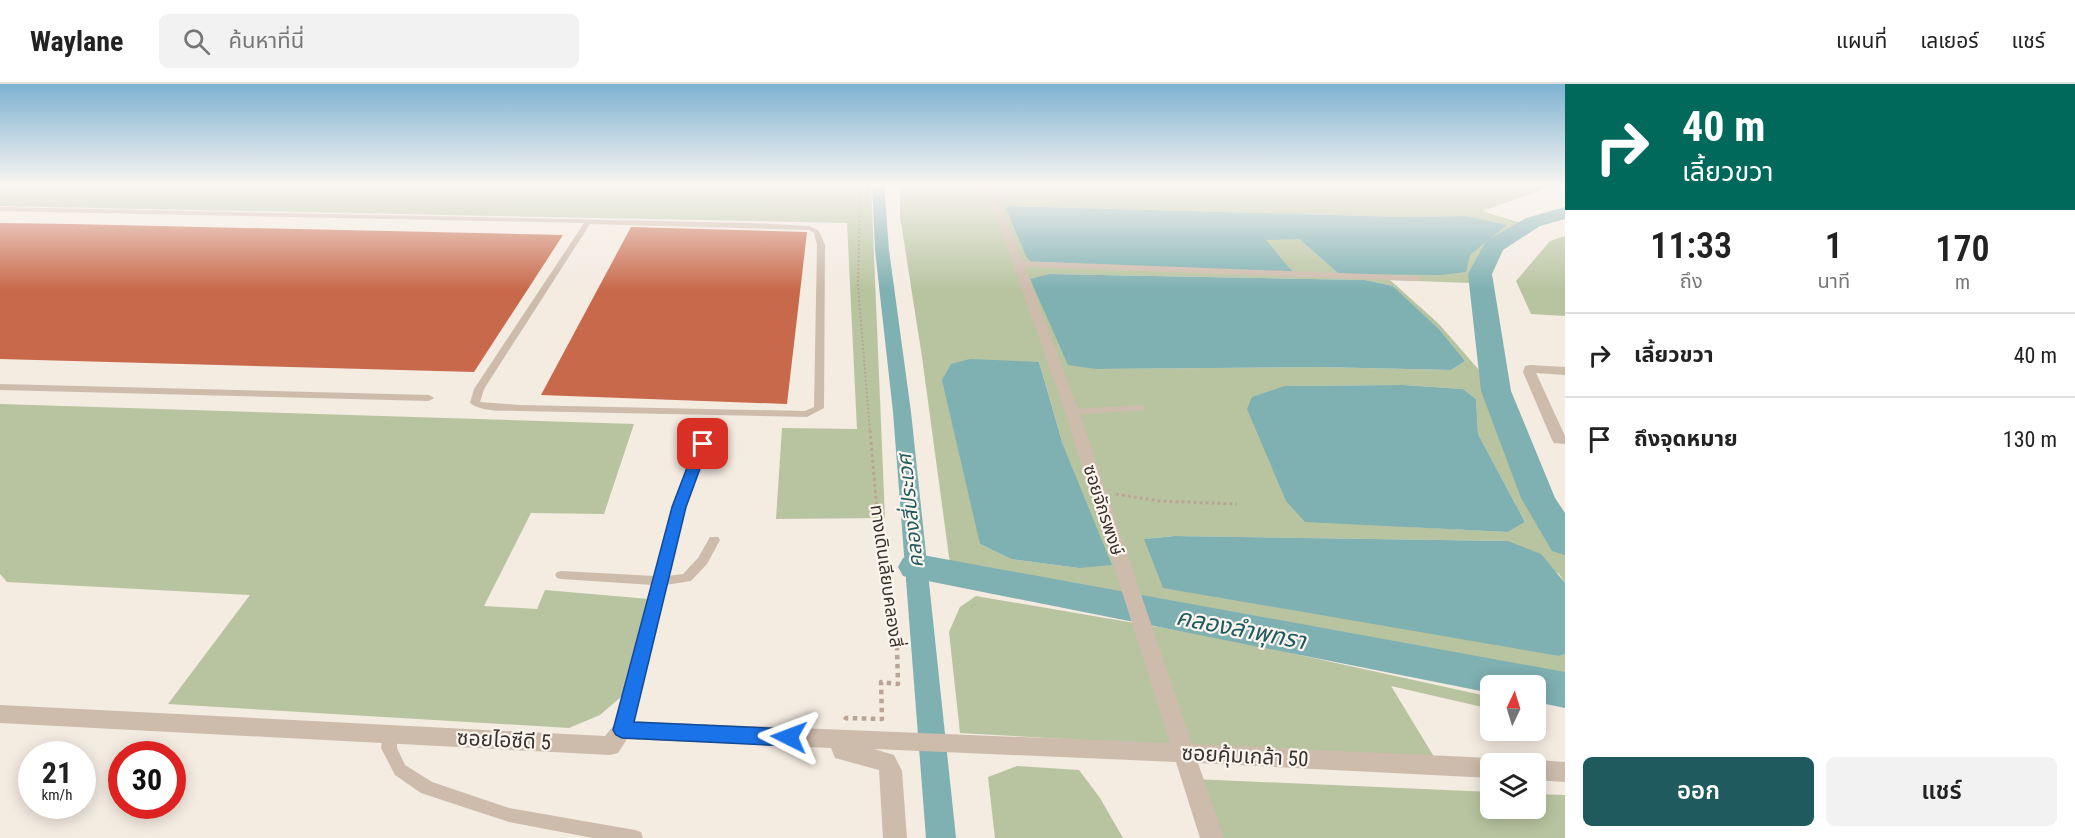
<!DOCTYPE html>
<html lang="th">
<head>
<meta charset="utf-8">
<style>
  body { margin:0; font-family:"Roboto Condensed","Noto Sans Thai",sans-serif; background:#f2f2f2; color:#222; height:100vh; display:flex; flex-direction:column; font-size:22px; white-space:nowrap }
  * { box-sizing:border-box; margin:0 }
  p { font-size:20px; color:#767676 }
  .icon { flex:none; width:33px; height:33px; fill:none; stroke:currentColor; stroke-width:2; stroke-linecap:round; stroke-linejoin:round }
  .map { position:relative; flex:1; overflow:hidden }
  .panel { display:flex; flex-direction:column; background:#fff; width:510px }
  .panel>* { flex:none }
  .top-card { background:#00695c; color:#fff; overflow:hidden }
  .needle { width:39px; rotate:4deg }
  .controls { position:absolute; left:1480px; top:591px; display:grid; gap:12px }
  .controls a { display:grid; place-items:center; width:66px; height:66px; border-radius:9px; background:#fff; box-shadow:0 3px 15px #0003; font-size:30px }
  .speed { position:absolute; left:18px; top:657px; display:flex; gap:12px; font-size:30px; font-weight:700; text-align:center }
  .speed>* { display:grid; place-content:center; width:78px; height:78px; border-radius:50%; background:#fff; box-shadow:0 3px 15px #0003; line-height:1 }
  .speed small { font-size:15px; font-weight:400 }
  .speed .limit { border:9px solid #d22; background:#fff; color:#111 }
  .pin { position:absolute; display:grid; place-items:center; width:51px; height:51px; color:#fff; margin:-26px; border-radius:12px; box-shadow:0 3px 9px #0006 }
  .me { position:absolute; width:66px; margin:-33px; rotate:273deg; stroke-linejoin:round; filter:drop-shadow(0 0 4px #0008) }
  .turn { display:flex; align-items:center; gap:21px; height:126px; padding:0 18px; font-size:27px }
  .turn .icon { width:78px; height:78px; stroke-width:2.5 }
  .turn b { display:block; font-size:42px; line-height:51px }
  .eta { display:flex; justify-content:space-evenly; align-items:center; height:102px; text-align:center }
  .eta b { font-size:36px; font-weight:600; line-height:42px }
  .cta { display:flex; gap:12px; margin-top:auto; padding:12px 18px }
  .cta a { flex:1; height:69px; border-radius:9px; background:#1f5a5e; color:#fff; font-size:24px; font-weight:600; line-height:69px; text-align:center }
  .cta a+a { background:#f2f2f2; color:#222 }
  ul { padding:0; list-style:none }
  li { display:flex; align-items:center; gap:18px; height:84px; padding:0 18px; border-top:2px solid #e0e0e0 }
  li div { flex:1 }
  li b { display:block; font-size:22px }
  li em { font-style:normal }
  header { display:flex; align-items:center; gap:36px; box-sizing:border-box; height:84px; padding:0 30px; background:#fff; border-bottom:2px solid #e0e0e0 }
  header strong { font-size:28px }
  nav { display:flex; gap:33px; margin-inline-start:auto; font-size:21px }
  .search { width:420px; height:54px; background:#f2f2f2; display:flex; align-items:center; gap:15px; box-sizing:border-box; padding:0 21px; border-radius:9px; color:#767676; font-size:22px }
  main { display:flex; flex:1; min-height:0 }
  .map>svg:first-child { display:block }
  .green { fill:#b8c4a0; fill-rule:evenodd }
  .water { fill:#7fb0b2 }
  .lines { fill:none; stroke-linecap:round; stroke-linejoin:round }
  .canal { fill:#7fb0b2; fill-rule:evenodd }
  .river { fill:#7fb0b2; fill-rule:evenodd }
  .building { fill:#c8694b }
  .path-far2 { stroke:#b9a596; stroke-width:2; stroke-dasharray:2 2; stroke-linecap:butt }
  .path-far1 { stroke:#b9a596; stroke-width:3; stroke-dasharray:3 3; stroke-linecap:butt }
  .path { stroke:#b9a596; stroke-width:4.5; stroke-dasharray:4.5 4.5; stroke-linecap:butt }
  .service { fill:#cdbbac; fill-rule:evenodd }
  .minor { fill:#cdbbac; fill-rule:evenodd }
  .route { fill:#1a73e8; stroke:#114b97; stroke-width:1.5 }
  .labels { text-anchor:middle; dominant-baseline:central; stroke-width:4.5; stroke-linejoin:round; paint-order:stroke }
  .street-label { font-size:18px; fill:#3b302b; stroke:#fbf5ee }
  .water-label { font-size:20px; font-style:italic; fill:#1f5a5e; stroke:#fbf5ee }
  .near-street-label { font-size:21px; fill:#3b302b; stroke:#fbf5ee }
  .near-water-label { font-size:24px; font-style:italic; fill:#1f5a5e; stroke:#fbf5ee }
</style>
</head>
<body>
<header>
<strong>Waylane</strong>
<div class="search"><svg class="icon" aria-label="search" viewBox="0 0 24 24"><circle cx="10" cy="10" r="6"/><path d="M15 15l6 6"/></svg>ค้นหาที่นี่</div>
<nav><a>แผนที่</a><a>เลเยอร์</a><a>แชร์</a></nav>
</header>
<main>
<div class="map">
<svg width="1565" height="754" viewBox="0 0 1565 754">
  <rect width="100%" height="100%" fill="#f4ebe1"/>
  <g class="green">
    <polygon points="0,100 871,100 885,434 776,435 782,344 857,345 847,139 0,122"/>
    <path d="M900 100H1560L1482 127 1521 139 1477 176 1470 199 1390 196 1439 240 1479 286 1565 464V499L1559 490 1508 457 1175 452 1144 455 1559 572 1565 570V594L950 480 922 273 900 132ZM1011 122 1403 133 1465 132 1339 190 1299 155H1265L1293 188 1007 124ZM1049 190 1365 196 1393 202 1440 246 1465 277 1451 286 1318 283 1096 285 1030 196ZM1039 278 1063 361 1079 484 1011 475 980 460ZM1403 301 1463 305 1476 315 1478 350 1525 438 1508 448 1412 443 1285 302Z"/>
    <polygon points="1565,152 1565,232 1531,230 1516,197 1550,157"/>
    <polygon points="0,320 634,340 604,430 531,429 484,522 537,525 545,506 649,515 622,612 600,631 569,644 168,620 250,511 7,498 0,490"/>
    <polygon points="976,512 1222,554 1491,613 1491,625 1391,602 1436,676 960,649 949,548 960,523"/>
    <polygon points="1017,682 1079,686 1100,714 1123,754 995,754 988,693"/>
    <polygon points="1193,695 1491,708 1491,724 1536,724 1536,710 1565,711 1565,754 1218,754"/>
  </g>
  <g class="water">
    <polygon points="1010,122 1403,133 1465,132 1507,141 1470,171 1466,188 1441,191 1339,190 1299,155 1266,156 1294,189 1033,181 1026,172 1006,124"/>
    <polygon points="1049,190 1365,196 1393,202 1440,246 1465,277 1451,286 1318,283 1096,285 1068,281 1030,195"/>
    <polygon points="970,275 1039,278 1063,361 1112,481 1079,484 1011,475 980,460 942,296 951,280"/>
    <polygon points="1403,301 1463,305 1476,315 1478,350 1525,438 1508,448 1305,438 1286,417 1247,325 1252,313 1285,302"/>
    <polygon points="1175,452 1508,457 1541,470 1565,499 1565,570 1559,572 1163,504 1144,455"/>
  </g>
  <g class="lines">
    <polygon class="canal" points="872,100 884,100 889,166 911,328 956,754 926,754 893,328 875,166"/>
    <g class="river">
      <polygon points="1565,123 1565,135 1540,142 1503,166 1492,190 1511,307 1555,414 1565,429 1565,471 1552,467 1521,414 1481,307 1468,190 1486,157 1526,134"/>
      <polygon points="917,470 1565,588 1565,624 1536,618 1536,602 1491,602 1491,609 903,492 898,483 903,474"/>
    </g>
  </g>
  <g class="building">
    <polygon points="0,139 71,140 563,151 474,288 0,275"/>
    <polygon points="631,143 807,148 787,320 541,311"/>
  </g>
  <g class="lines">
    <polyline class="path-far2" points="860,100 858,202 870,348"/>
    <g class="path-far1">
      <polyline points="870,346 882,484 890,526"/>
      <polyline points="1116,410 1159,417 1237,420"/>
    </g>
    <polyline class="path" points="845,636 846,634 882,635 881,598 898,600 897,563 890,525"/>
    <g class="service">
      <path d="M0 123 751 139 810 142 819 147 825 161 824 324 807 333 520 327C504 326 483 329 470 319L474 305 584 139 0 127ZM590 140 809 146 814 149 817 161 814 323 805 327 520 321 480 318 484 305Z"/>
      <polygon points="0,300 429,311 434,314 429,317 0,306"/>
      <polygon points="1141,321 1146,324 1144,326 1072,331 1067,328 1072,325"/>
      <polygon points="703,357 708,360 685,423 668,492 683,490 698,474 710,453 718,453 720,456 707,480 691,497 665,501 629,646 627,650 622,652 617,650 615,646 653,501 561,495 557,494 555,491 557,488 561,487 655,492 673,423 698,360"/>
      <polygon points="390,645 395,647 397,651 397,664 405,681 432,698 509,724 635,746 641,748 643,754 593,754 509,738 421,709 395,691 381,664 383,651 385,647"/>
    </g>
    <g class="minor">
      <polygon points="985,100 993,100 1022,177 1421,192 1421,196 1417,197 1025,183 1079,328 1192,660 1491,674 1500,680 1491,680 1491,694 1198,679 1224,754 1200,754 1176,678 874,665 894,671 902,687 907,754 883,754 879,686 835,674 831,664 627,655 618,669 610,671 0,639 0,621 605,652 615,640 622,637 1170,659 1065,328"/>
      <polygon points="1530,281 1565,283 1565,291 1536,289 1565,352 1565,360 1554,359 1552,356 1523,288 1525,282"/>
      <polygon points="1536,676 1565,678 1565,698 1536,696 1536,680 1528,680"/>
    </g>
  </g>
  <linearGradient id="sky" x2="0" y2="1"><stop stop-color="#7eb2d2"/><stop offset="0.49" stop-color="#faf6f2"/><stop offset="1" stop-color="#faf6f2" stop-opacity="0"/></linearGradient>
  <rect width="1565" height="206" fill="url(#sky)"/>
  <polygon class="route" points="703,356 709,360 686,423 634,638 789,645 796,647 799,653 796,659 789,662 622,654 616,651 613,646 672,423 696,360"/>
  <g class="labels">
    <g class="street-label">
      <text transform="translate(1104 426) rotate(72)">ซอยจักรพงษ์</text>
      <text transform="translate(887 492) rotate(82)">ทางเดินเลียบคลองสี่</text>
    </g>
    <g class="water-label">
      <text transform="translate(910 427) rotate(-96)">คลองสี่ประเวศ</text>
    </g>
    <g class="near-street-label">
      <text transform="translate(504 656) rotate(3)">ซอยไอซีดี 5</text>
      <text transform="translate(1245 672) rotate(3)">ซอยคุ้มเกล้า 50</text>
    </g>
    <g class="near-water-label">
      <text transform="translate(1241 545) rotate(11)">คลองลำพุทรา</text>
    </g>
  </g>
</svg>
<div class="controls">
<a><svg class="needle" viewBox="-14 -14 28 28"><path d="M0-13l5 13h-10z" fill="#e53935"/><path d="M0 13l5-13h-10z" fill="#767676"/></svg></a>
<a><svg class="icon" aria-label="layers" viewBox="0 0 24 24"><path d="M12 4l9 5-9 5-9-5zM3 14l9 5 9-5"/></svg></a>
</div>
<div class="speed"><div>21<small>km/h</small></div><div class="limit">30</div></div>
<div class="pin" style="left:703px;top:360px;background:#d93025"><svg class="icon" aria-label="arrive" viewBox="0 0 24 24"><path d="M6 21V4h12l-3 4 3 4H6"/></svg></div>
<svg class="me" style="left:789px;top:653px" viewBox="-20 -20 40 40"><path d="M0-17L14 15 0 8-14 15z" fill="#1a73e8" stroke="#fff" stroke-width="4"/></svg>
</div>
<section class="panel">
<div class="top-card">
<div class="turn"><svg class="icon" aria-label="right" viewBox="0 0 24 24"><path d="M7 20v-9h11M14 6l5 5-5 5"/></svg><div><b>40 m</b>เลี้ยวขวา</div></div>
</div>
<div class="eta">
<div><b>11:33</b><p>ถึง</p></div>
<div><b>1</b><p>นาที</p></div>
<div><b>170</b><p>m</p></div>
</div>
<ul>
<li><svg class="icon" aria-label="right" viewBox="0 0 24 24"><path d="M7 20v-9h11M14 6l5 5-5 5"/></svg><div><b>เลี้ยวขวา</b></div><em>40 m</em></li>
<li><svg class="icon" aria-label="arrive" viewBox="0 0 24 24"><path d="M6 21V4h12l-3 4 3 4H6"/></svg><div><b>ถึงจุดหมาย</b></div><em>130 m</em></li>
</ul>
<div class="cta"><a>ออก</a><a>แชร์</a></div>
</section>
</main>
</body>
</html>
